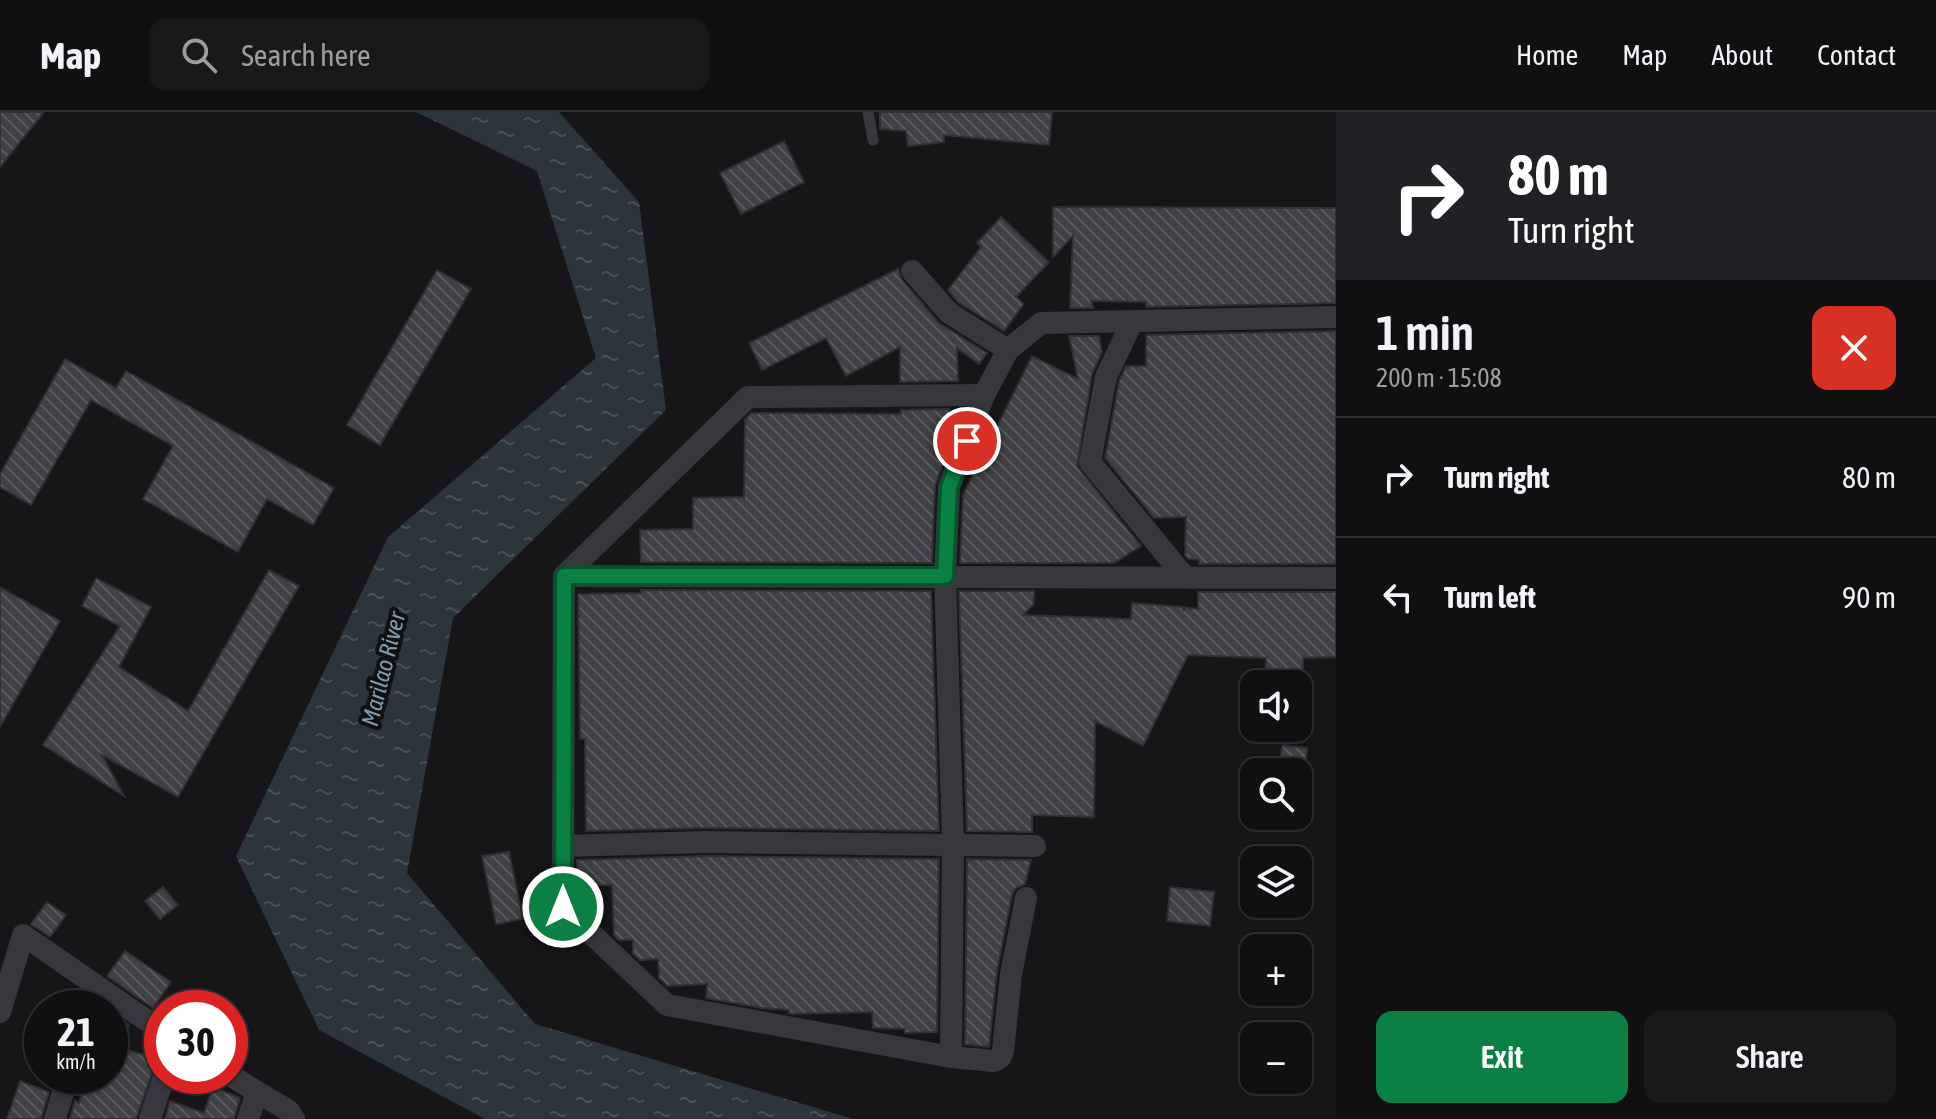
<!DOCTYPE html>
<html lang="en">
<head>
<meta charset="utf-8">
<style>
  body { margin:0; font-family:"Asap Condensed",sans-serif; background:#19191b; color:#f1f3f6; height:100vh; display:flex; flex-direction:column; font-size:30px; white-space:nowrap }
  * { box-sizing:border-box; margin:0 }
  p { font-size:26px; color:#9c9d9f }
  .icon { flex:none; width:44px; height:44px; fill:none; stroke:currentColor; stroke-width:2; stroke-linecap:round; stroke-linejoin:round }
  .map { position:relative; flex:1; overflow:hidden }
  .sheet { display:flex; flex-direction:column; background:#101012; width:600px }
  .sheet>* { flex:none }
  .guide { background:#202124; color:#fff; overflow:hidden }
  .tools { position:absolute; left:1240px; top:558px; display:grid; gap:16px }
  .tools a { display:grid; place-items:center; width:72px; height:72px; border-radius:16px; background:#101012; box-shadow:0 2px 6px #0004,0 0 0 2px #303032; font-size:40px }
  .speed { position:absolute; left:24px; top:878px; display:flex; gap:16px; font-size:40px; font-weight:700; text-align:center }
  .speed>* { display:grid; place-content:center; width:104px; height:104px; border-radius:50%; background:#101012; box-shadow:0 2px 6px #0004,0 0 0 2px #303032; line-height:1 }
  .speed small { font-size:20px; font-weight:400 }
  .speed .limit { border:12px solid #d22; background:#fff; color:#111 }
  .pin { position:absolute; display:grid; place-items:center; width:68px; height:68px; color:#fff; margin:-34px; border:4px solid #fff; border-radius:50%; box-shadow:0 2px 8px #0007 }
  .me { position:absolute; width:88px; margin:-44px; rotate:0deg; stroke-linejoin:round; filter:drop-shadow(0 0 6px #0008) }
  .turn { display:flex; align-items:center; gap:28px; height:168px; padding:0 40px; font-size:36px }
  .turn .icon { width:104px; height:104px; stroke-width:2.5 }
  .turn b { display:block; font-size:56px; line-height:68px }
  .round { display:grid; place-items:center; flex:none; width:84px; height:84px; border-radius:16px; background:#19191b }
  .headline { display:flex; align-items:center; justify-content:space-between; height:136px; padding:0 40px }
  h1 { font-size:48px; font-weight:600; line-height:60px }
  .primary-button { display:flex; gap:16px; margin-top:auto; padding:16px 40px }
  .primary-button a { flex:1; height:92px; border-radius:16px; background:#0b8043; color:#fff; font-size:32px; font-weight:600; line-height:92px; text-align:center }
  .primary-button a+a { background:#19191b; color:#f1f3f6 }
  ul { padding:0; list-style:none }
  li { display:flex; align-items:center; gap:24px; height:120px; padding:0 40px; border-top:2px solid #303032 }
  li div { flex:1 }
  li b { display:block; font-size:30px }
  li em { font-style:normal }
  header { display:flex; align-items:center; gap:48px; box-sizing:border-box; height:112px; padding:0 40px; background:#101012; border-bottom:2px solid #303032 }
  header strong { font-size:38px }
  nav { display:flex; gap:44px; margin-inline-start:auto; font-size:28px }
  .search { width:560px; height:72px; background:#19191b; display:flex; align-items:center; gap:20px; box-sizing:border-box; padding:0 28px; border-radius:16px; color:#9c9d9f; font-size:30px }
  main { display:flex; flex:1; min-height:0 }
  .map>svg:first-child { display:block }
  .water { fill:url(#water-ripples) }
  .building { fill:url(#building-back-hatch); stroke:#303034; stroke-width:2 }
  .lines { fill:none; stroke-linecap:round; stroke-linejoin:round }
  .lane { stroke:#37383d; stroke-width:11 }
  .street { stroke:#37383d; stroke-width:22 }
  .route-casing { stroke:#07532c; stroke-width:20 }
  .route { stroke:#0b8043; stroke-width:14 }
  .labels { text-anchor:middle; dominant-baseline:central; stroke-width:8; stroke-linejoin:round; paint-order:stroke }
  .water-label { font-size:24px; font-style:italic; fill:#7f9bb3; stroke:#111113 }
</style>
</head>
<body>
<header>
<strong>Map</strong>
<div class="search"><svg class="icon" aria-label="search" viewBox="0 0 24 24"><circle cx="10" cy="10" r="6"/><path d="M15 15l6 6"/></svg>Search here</div>
<nav><a>Home</a><a>Map</a><a>About</a><a>Contact</a></nav>
</header>
<main>
<div class="map">
<svg width="1336" height="1007" viewBox="0 0 1336 1007">
  <defs>
    <pattern id="water-ripples" width="26" height="14" patternUnits="userSpaceOnUse" patternTransform="scale(2)"><rect width="26" height="14" fill="#2c353c"/><path d="M2 4q2-2 4 0t4 0M15 11q2-2 4 0t4 0" fill="none" stroke="#485056"/></pattern>
    <pattern id="building-back-hatch" width="6" height="6" patternUnits="userSpaceOnUse" patternTransform="scale(2)"><rect width="6" height="6" fill="#404145"/><path d="M-1 5l2 2M0 0l6 6M5-1l2 2" fill="none" stroke="#595a5e"/></pattern>
  </defs>
  <rect width="100%" height="100%" fill="#161618"/>
  <polygon class="water" points="416,0 559,0 639,90 666,298 453,506 407,761 535,912 853,1007 485,1007 319,918 236,744 388,425 596,246 537,59"/>
  <g class="building">
    <polygon points="0,0 44,0 0,55"/>
    <polygon points="880,0 1052,0 1049,33 944,23 944,30 908,34 906,19 880,17"/>
    <polygon points="784,29 804,70 741,102 720,61"/>
    <polygon points="1053,95 1336,96 1336,191 1146,195 1146,190 1091,189 1093,196 1070,196 1073,124 1053,145"/>
    <polygon points="1001,105 1049,150 1016,185 1024,192 1004,219 958,190 948,178 981,135 977,131"/>
    <polygon points="898,157 902,168 939,211 987,241 979,252 957,236 958,269 900,270 900,235 846,264 826,226 762,258 749,231"/>
    <polygon points="437,158 471,177 380,333 347,313"/>
    <polygon points="1336,219 1336,452 1199,452 1199,448 1188,447 1185,443 1186,405 1154,406 1105,346 1119,269 1126,254 1146,254 1146,223"/>
    <polygon points="1069,224 1099,224 1102,240 1092,262 1077,354 1141,434 1114,451 960,451 963,383 1032,244 1078,267"/>
    <polygon points="65,247 116,276 126,259 334,376 313,413 267,387 238,440 143,387 173,334 91,288 31,393 0,375 0,362"/>
    <polygon points="949,297 949,336 935,374 932,451 641,450 640,418 693,417 693,386 744,385 745,308 751,301 901,302 901,298"/>
    <polygon points="269,458 299,474 178,685 102,643 124,684 43,633 120,514 82,494 96,466 151,495 119,555 188,599"/>
    <polygon points="0,475 60,509 0,615"/>
    <polygon points="641,478 931,479 939,719 705,716 586,719 585,627 580,627 578,482 641,481"/>
    <polygon points="959,479 1034,479 1034,492 1023,503 1131,507 1132,491 1182,495 1184,499 1184,495 1198,497 1198,480 1336,480 1336,545 1303,546 1303,572 1265,572 1266,546 1188,543 1143,634 1095,609 1094,705 1032,703 1032,720 967,719"/>
    <polygon points="1282,633 1307,636 1305,660 1279,660"/>
    <polygon points="509,740 523,807 496,812 482,744"/>
    <polygon points="705,744 939,747 937,920 905,921 905,917 873,916 872,900 792,902 789,901 789,898 762,896 706,886 707,872 667,874 659,866 658,847 640,848 633,842 633,828 619,828 614,823 612,773 577,774 577,748"/>
    <polygon points="967,747 1031,748 1025,772 1016,776 1012,783 997,859 989,935 965,932"/>
    <polygon points="163,775 178,793 160,807 145,789"/>
    <polygon points="1170,775 1214,780 1210,814 1167,809"/>
    <polygon points="47,790 66,803 50,825 31,812"/>
    <polygon points="125,839 171,870 153,896 107,864"/>
    <polygon points="110,900 129,913 121,936 157,947 136,1007 70,1007 75,989 79,991 88,964 110,964"/>
    <polygon points="20,969 49,980 41,1007 7,1007"/>
    <polygon points="213,975 240,986 234,1007 165,1007 170,989 204,1001"/>
  </g>
  <g class="lines">
    <polyline class="lane" points="868,0 873,28"/>
    <g class="street">
      <polyline points="912,159 949,201 1008,238"/>
      <polyline points="1132,210 1106,265 1090,350 1184,464"/>
      <polyline points="984,283 748,285 564,464 563,795 667,893 951,945 994,949 1000,946 1003,939 1011,862 1026,786"/>
      <polyline points="564,464 1336,466"/>
      <polyline points="563,734 705,730 1035,734"/>
      <polyline points="88,896 95,873"/>
      <polyline points="0,900 23,823 162,919"/>
      <polyline points="951,945 953,731 945,464 949,375 984,283 1008,238 1041,211 1336,205"/>
      <polyline points="230,963 257,980 248,1007"/>
      <polyline points="257,980 288,998 294,1007"/>
      <polyline points="55,1007 68,964"/>
      <polyline points="150,1007 164,964"/>
    </g>
  </g>
  <g class="lines">
    <defs>
      <polyline id="route" points="563,795 564,464 945,464 949,375 967,329"/>
    </defs>
    <use href="#route" class="route-casing"/>
    <use href="#route" class="route"/>
  </g>
  <g class="labels">
    <g class="water-label">
      <text transform="translate(383 557) rotate(-76)">Marilao River</text>
    </g>
  </g>
</svg>
<div class="tools">
<a><svg class="icon" aria-label="sound" viewBox="0 0 24 24"><path d="M4 9h4l5-4v14l-5-4H4zM17 9q2 3 0 6"/></svg></a>
<a><svg class="icon" aria-label="search" viewBox="0 0 24 24"><circle cx="10" cy="10" r="6"/><path d="M15 15l6 6"/></svg></a>
<a><svg class="icon" aria-label="layers" viewBox="0 0 24 24"><path d="M12 4l9 5-9 5-9-5zM3 14l9 5 9-5"/></svg></a>
<a>+</a>
<a>−</a>
</div>
<div class="speed"><div>21<small>km/h</small></div><div class="limit">30</div></div>
<div class="pin" style="left:967px;top:329px;background:#d93025"><svg class="icon" aria-label="arrive" viewBox="0 0 24 24"><path d="M6 21V4h12l-3 4 3 4H6"/></svg></div>
<svg class="me" style="left:563px;top:795px" viewBox="-20 -20 40 40"><circle r="17" fill="#0b8043" stroke="#fff" stroke-width="3"/><path d="M0-11L8 9 0 5-8 9z" fill="#fff"/></svg>
</div>
<section class="sheet">
<div class="guide">
<div class="turn"><svg class="icon" aria-label="right" viewBox="0 0 24 24"><path d="M7 20v-9h11M14 6l5 5-5 5"/></svg><div><b>80 m</b>Turn right</div></div>
</div>
<div class="headline"><div><h1>1 min</h1><p>200 m · 15:08</p></div><a class="round" style="background:#d93025;color:#fff"><svg class="icon" aria-label="close" viewBox="0 0 24 24"><path d="M6 6l12 12M18 6L6 18"/></svg></a></div>
<ul>
<li><svg class="icon" aria-label="right" viewBox="0 0 24 24"><path d="M7 20v-9h11M14 6l5 5-5 5"/></svg><div><b>Turn right</b></div><em>80 m</em></li>
<li><svg class="icon" aria-label="left" viewBox="0 0 24 24"><path d="M17 20v-9H6M10 6l-5 5 5 5"/></svg><div><b>Turn left</b></div><em>90 m</em></li>
</ul>
<div class="primary-button"><a>Exit</a><a>Share</a></div>
</section>
</main>
</body>
</html>
